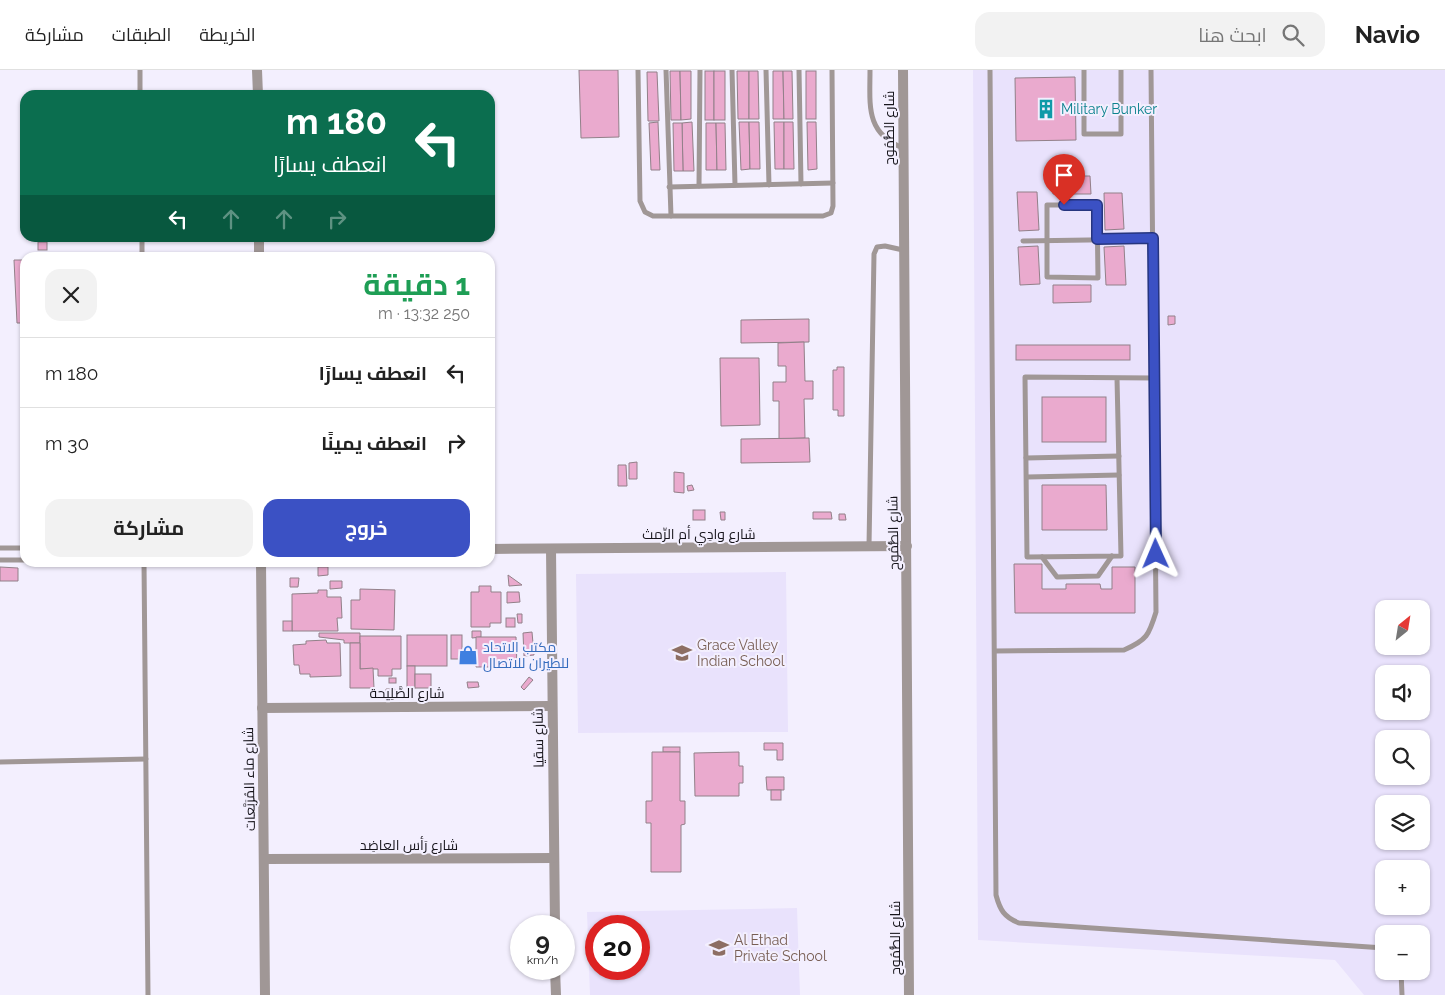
<!DOCTYPE html>
<html lang="ar">
<head>
<meta charset="utf-8">
<style>
  body { margin:0; font-family:Raleway,Cairo,sans-serif; background:#f2f2f2; color:#222; direction:rtl; height:100vh; display:flex; flex-direction:column; font-size:19px; white-space:nowrap }
  * { box-sizing:border-box; margin:0 }
  p { font-size:16px; color:#767676 }
  .icon { flex:none; width:28px; height:28px; fill:none; stroke:currentColor; stroke-width:2; stroke-linecap:round; stroke-linejoin:round }
  .map { position:relative; flex:1; overflow:hidden; direction:ltr }
  .sheet { position:absolute; left:20px; top:182px; width:475px; height:315px; display:flex; flex-direction:column; background:#fff; border-radius:15px; box-shadow:0 1px 4px #0004; direction:rtl }
  .sheet>* { flex:none }
  .hud { position:absolute; left:20px; top:20px; width:475px; height:152px; border-radius:15px; box-shadow:0 1px 4px #0004; direction:rtl; background:#0b6e4f; color:#fff; overflow:hidden }
  .needle { width:32px; rotate:30deg }
  .buttons { position:absolute; left:1375px; top:530px; display:grid; gap:10px }
  .buttons a { display:grid; place-items:center; width:55px; height:55px; border-radius:10px; background:#fff; box-shadow:0 1px 4px #0004; font-size:25px }
  .speed { position:absolute; left:510px; top:845px; display:flex; gap:10px; font-size:25px; font-weight:700; text-align:center }
  .speed>* { display:grid; place-content:center; width:65px; height:65px; border-radius:50%; background:#fff; box-shadow:0 1px 4px #0004; line-height:1 }
  .speed small { font-size:12px; font-weight:400 }
  .speed .limit { border:8px solid #d22; background:#fff; color:#111 }
  .pin { position:absolute; display:grid; place-items:center; width:42px; height:42px; color:#fff; margin:-51px -21px; border-radius:50% 50% 50% 0; rotate:-45deg; box-shadow:0 0 5px #0007 }
  .pin .icon { rotate:45deg }
  .me { position:absolute; width:55px; margin:-28px; rotate:359deg; stroke-linejoin:round; filter:drop-shadow(0 0 4px #0008) }
  .turn { display:flex; align-items:center; gap:18px; height:105px; padding:0 25px; font-size:22px }
  .turn .icon { width:65px; height:65px; stroke-width:2.5 }
  .turn b { display:block; font-size:35px; line-height:42px }
  .lanes { display:flex; align-items:center; height:48px; padding:0 25px; background:#0003; justify-content:center; gap:25px; direction:ltr }
  .lanes .off { opacity:.35 }
  .round { display:grid; place-items:center; flex:none; width:52px; height:52px; border-radius:15px; background:#f2f2f2 }
  .summary { display:flex; align-items:center; justify-content:space-between; height:85px; padding:0 25px }
  h1 { font-size:30px; font-weight:700; line-height:38px; color:#1e9e55 }
  .cta { display:flex; gap:10px; margin-top:auto; padding:10px 25px }
  .cta a { flex:1; height:58px; border-radius:15px; background:#3b51c4; color:#fff; font-size:20px; font-weight:700; line-height:58px; text-align:center }
  .cta a+a { background:#f2f2f2; color:#222 }
  ul { padding:0; list-style:none }
  li { display:flex; align-items:center; gap:15px; height:70px; padding:0 25px; border-top:1px solid #e0e0e0 }
  li div { flex:1 }
  li b { display:block; font-size:19px }
  li em { font-style:normal }
  header { display:flex; align-items:center; gap:30px; box-sizing:border-box; height:70px; padding:0 25px; background:#fff; border-bottom:1px solid #e0e0e0 }
  header strong { font-size:24px }
  nav { display:flex; gap:28px; margin-inline-start:auto; font-size:18px }
  .search { width:350px; height:45px; background:#f2f2f2; display:flex; align-items:center; gap:12px; box-sizing:border-box; padding:0 18px; border-radius:15px; color:#767676; font-size:19px }
  .map>svg:first-child { display:block }
  .built { fill:#e9e2fc; fill-rule:evenodd }
  .building { fill:#eaaace; stroke:#928089 }
  .lines { fill:none; stroke-linecap:round; stroke-linejoin:round }
  .lane { stroke:#a09796; stroke-width:5 }
  .street { stroke:#a09796; stroke-width:10 }
  .route-casing { stroke:#26357f; stroke-width:12 }
  .route { stroke:#3b51c4; stroke-width:9 }
  .labels { text-anchor:middle; dominant-baseline:central; stroke-width:4; stroke-linejoin:round; paint-order:stroke }
  .culture-label { font-size:14px; fill:#0d838f; stroke:#f3effe; text-anchor:start }
  .street-label { font-size:14px; fill:#17151c; stroke:#f3effe }
  .education-label { font-size:14px; fill:#785e54; stroke:#f3effe; text-anchor:start }
  .shop-label { font-size:14px; fill:#366cbe; stroke:#f3effe; text-anchor:start }
</style>
</head>
<body>
<header>
<strong>Navio</strong>
<div class="search"><svg class="icon" aria-label="search" viewBox="0 0 24 24"><circle cx="10" cy="10" r="6"/><path d="M15 15l6 6"/></svg>ابحث هنا</div>
<nav><a>الخريطة</a><a>الطبقات</a><a>مشاركة</a></nav>
</header>
<div class="map">
<svg width="1445" height="925" viewBox="0 0 1445 925">
  <rect width="100%" height="100%" fill="#f3effe"/>
  <g class="built">
    <path d="M973 0H1445V925H1364L1335 890 978 870ZM1384 539H1421V576H1384ZM1384 604H1421V641H1384ZM1384 669H1421V706H1384ZM1384 734H1421V771H1384ZM1384 799H1421V836H1384ZM1384 864H1421V901H1384Z"/>
    <polygon points="786,502 788,662 578,663 576,504"/>
    <path d="M797 838 800 925H590L587 842ZM596 856H639V899H596Z"/>
  </g>
  <g class="building">
    <polygon points="579,0 618,0 619,67 581,68"/>
    <polygon points="670,1 680,1 681,50 671,50"/>
    <polygon points="680,1 691,1 691,49 681,50"/>
    <rect x="705" y="1" width="9" height="49"/>
    <rect x="714" y="1" width="11" height="49"/>
    <polygon points="737,1 749,1 749,49 738,49"/>
    <polygon points="749,1 758,1 759,49 749,49"/>
    <polygon points="773,1 783,1 784,49 773,49"/>
    <polygon points="783,1 792,1 793,49 784,49"/>
    <rect x="806" y="1" width="10" height="48"/>
    <polygon points="647,2 657,2 659,51 648,51"/>
    <polygon points="1075,7 1076,70 1016,71 1015,8"/>
    <polygon points="658,52 660,100 651,100 649,53"/>
    <polygon points="692,52 694,101 683,101 682,53"/>
    <polygon points="739,52 749,52 750,99 741,100"/>
    <polygon points="749,52 759,52 760,99 750,99"/>
    <polygon points="774,52 784,52 784,99 775,99"/>
    <polygon points="784,52 793,52 794,99 784,99"/>
    <polygon points="807,52 816,52 817,99 808,100"/>
    <polygon points="673,53 682,53 683,101 674,101"/>
    <polygon points="706,53 716,53 717,100 706,100"/>
    <polygon points="716,53 725,53 726,100 717,100"/>
    <polygon points="1052,106 1090,106 1091,124 1053,124"/>
    <polygon points="1017,122 1037,122 1039,160 1019,161"/>
    <polygon points="1104,123 1122,123 1124,159 1105,160"/>
    <rect x="38" y="172" width="9" height="8"/>
    <polygon points="1038,176 1040,214 1020,215 1018,177"/>
    <polygon points="1124,176 1126,215 1106,215 1104,177"/>
    <polygon points="14,190 25,190 25,253 17,253"/>
    <polygon points="1053,215 1091,215 1091,232 1053,233"/>
    <polygon points="1168,246 1175,246 1175,254 1168,255"/>
    <polygon points="809,249 809,272 741,273 741,250"/>
    <polygon points="804,272 805,311 813,311 813,329 804,329 805,368 779,369 779,331 773,331 773,312 786,312 786,296 778,296 778,273"/>
    <rect x="1016" y="275" width="114" height="15"/>
    <polygon points="720,288 759,288 760,355 721,356"/>
    <polygon points="837,297 844,297 844,346 838,346 838,340 833,340 833,300 837,300"/>
    <rect x="1042" y="327" width="64" height="45"/>
    <polygon points="809,368 810,392 741,393 741,369"/>
    <polygon points="637,392 637,409 629,409 629,393"/>
    <polygon points="618,395 626,395 627,416 618,416"/>
    <polygon points="674,402 684,403 684,423 674,422"/>
    <polygon points="692,415 694,420 688,421 687,416"/>
    <polygon points="1042,415 1106,415 1107,460 1042,460"/>
    <rect x="693" y="440" width="12" height="10"/>
    <polygon points="720,442 725,442 725,450 721,450"/>
    <polygon points="813,442 831,442 832,449 813,449"/>
    <polygon points="839,444 845,444 846,450 839,450"/>
    <polygon points="1014,494 1042,494 1042,519 1066,519 1066,514 1100,514 1101,519 1112,519 1112,497 1135,497 1135,543 1015,543"/>
    <polygon points="0,497 18,498 18,511 0,511"/>
    <polygon points="318,497 328,497 328,505 318,506"/>
    <polygon points="508,505 522,515 509,516"/>
    <polygon points="290,508 299,508 298,517 290,517"/>
    <polygon points="330,511 342,511 342,518 330,519"/>
    <polygon points="479,516 491,516 491,522 501,522 501,553 490,553 490,557 471,557 471,522 479,522"/>
    <polygon points="360,519 395,520 394,560 351,559 351,530 360,530"/>
    <polygon points="318,520 327,520 327,527 341,527 342,548 337,548 338,561 292,561 292,524 318,523"/>
    <polygon points="507,522 519,522 520,532 507,533"/>
    <polygon points="517,544 522,544 522,553 518,553"/>
    <rect x="506" y="548" width="9" height="9"/>
    <rect x="283" y="551" width="9" height="10"/>
    <polygon points="472,561 481,561 481,567 472,568"/>
    <polygon points="532,562 534,585 524,586 523,563"/>
    <polygon points="319,563 360,563 360,573 344,573 344,570 319,567"/>
    <rect x="407" y="565" width="40" height="31"/>
    <rect x="451" y="565" width="11" height="24"/>
    <polygon points="360,566 401,566 401,599 392,599 392,606 378,606 378,599 360,599"/>
    <polygon points="476,567 516,567 517,597 476,597"/>
    <polygon points="326,570 327,573 340,573 341,606 310,607 310,604 300,604 299,595 294,595 293,575 306,574 306,571"/>
    <polygon points="350,573 360,573 360,599 373,598 374,618 350,618"/>
    <rect x="407" y="596" width="8" height="22"/>
    <rect x="415" y="604" width="16" height="14"/>
    <polygon points="529,607 533,610 524,620 521,617"/>
    <rect x="389" y="608" width="7" height="5"/>
    <polygon points="467,612 478,612 479,617 468,618"/>
    <polygon points="386,619 395,619 396,627 386,627"/>
    <polygon points="764,673 783,673 783,690 777,690 777,680 764,680"/>
    <rect x="663" y="677" width="17" height="5"/>
    <polygon points="652,682 680,682 680,731 685,731 685,754 681,755 681,802 651,802 651,753 646,753 646,731 652,731"/>
    <polygon points="739,682 739,696 743,696 743,713 739,713 739,726 695,726 694,683"/>
    <polygon points="766,707 784,707 784,720 767,720"/>
    <rect x="771" y="720" width="10" height="10"/>
  </g>
  <g class="lines">
    <g class="lane">
      <polyline points="140,0 140,25"/>
      <polyline points="638,0 640,131 645,142 653,146 823,146 831,143 833,136 832,0"/>
      <polyline points="666,0 671,146"/>
      <polyline points="732,0 735,115"/>
      <polyline points="766,0 769,115"/>
      <polyline points="799,0 801,114"/>
      <path d="M870 0C870 35 865 63 903 78"/>
      <path d="M990 0 996 825C1000 840 1004 847 1019 853L1384 878"/>
      <polyline points="1084,0 1084,64 1121,64 1121,0"/>
      <polyline points="699,116 700,0"/>
      <polyline points="669,117 833,113"/>
      <polygon points="1047,135 1097,135 1098,208 1047,207"/>
      <polyline points="142,168 142,188"/>
      <polyline points="1023,171 1153,169"/>
      <polyline points="1117,308 1121,486 1027,487 1025,307 1154,308"/>
      <polyline points="1026,388 1119,386"/>
      <polyline points="1027,407 1119,405"/>
      <polyline points="869,476 874,184 877,177 885,176 903,180"/>
      <polyline points="0,478 25,478"/>
      <polyline points="1042,487 1057,507 1098,506 1112,486"/>
      <polyline points="0,490 25,490"/>
      <polyline points="144,492 148,925"/>
      <path d="M995 581 1124 580C1147 570 1149 565 1156 542L1151 0"/>
      <polyline points="0,692 146,689"/>
      <polyline points="1401,901 1402,925"/>
    </g>
    <g class="street">
      <polyline points="257,0 258,25"/>
      <polyline points="903,0 909,925"/>
      <polyline points="259,168 259,188"/>
      <polyline points="490,479 907,476"/>
      <polyline points="551,479 555,856"/>
      <polyline points="261,492 265,925"/>
      <polyline points="262,638 551,636"/>
      <polyline points="264,789 553,788"/>
      <polyline points="555,899 556,925"/>
    </g>
  </g>
  <g class="lines">
    <defs>
      <polyline id="route" points="1064,135 1097,135 1097,169 1153,168 1156,484"/>
    </defs>
    <use href="#route" class="route-casing"/>
    <use href="#route" class="route"/>
  </g>
  <defs>
    <symbol id="building-bare" viewBox="-9 -9 18 18"><path d="M-4-6H4V6H1V3H-1V6H-4ZM-2.5-4.3h1.7v1.8h-1.7ZM.8-4.3h1.7v1.8H.8ZM-2.5-1h1.7V.8h-1.7ZM.8-1h1.7V.8H.8Z" fill="#0f9aa8" stroke="#f3effe" stroke-width="2.5" paint-order="stroke"/></symbol>
    <symbol id="school-bare" viewBox="-9 -9 18 18"><path d="M0-5L7-2L0 1L-7-2ZM-4 1L0 2.5L4 1V4Q0 6-4 4Z" fill="#8d6e63" stroke="#f3effe" stroke-width="2.5" paint-order="stroke"/></symbol>
    <symbol id="shop-bare" viewBox="-9 -9 18 18"><path d="M-5-2.5h2.3a2.7 3.5 0 0 1 5.4 0H5L5.5 6h-11ZM-1.5-2.5h3a1.5 2.3 0 0 0-3 0Z" fill="#3f7fe0" stroke="#f3effe" stroke-width="2.5" paint-order="stroke"/></symbol>
  </defs>
  <g fill-rule="evenodd">
    <use href="#building-bare" x="1032" y="25" width="28" height="28"/>
    <use href="#school-bare" x="668" y="569" width="28" height="28"/>
    <use href="#shop-bare" x="454" y="571" width="28" height="28"/>
    <use href="#school-bare" x="705" y="864" width="28" height="28"/>
  </g>
  <g class="labels">
    <g class="culture-label">
      <text x="1061" y="39">Military Bunker</text>
    </g>
    <g class="street-label">
      <text transform="translate(889 58) rotate(-90)">شارع الطُّمُوح</text>
      <text transform="translate(893 463) rotate(-91)">شارع الطُّمُوح</text>
      <text x="699" y="464">شارع وادِي أم الرِّمث</text>
      <text x="407" y="623">شارع الصَّلِيحة</text>
      <text transform="translate(538 668) rotate(-91)">شارع سقيا</text>
      <text transform="translate(249 709) rotate(-91)">شارع ماء المُرَبَّعات</text>
      <text x="409" y="775">شارع رَأس العاضِد</text>
      <text transform="translate(895 868) rotate(-90)">شارع الطُّمُوح</text>
    </g>
    <g class="education-label">
      <text x="697" y="575">Grace Valley<tspan x="697" dy="16">Indian School</tspan></text>
      <text x="734" y="870">Al Ethad<tspan x="734" dy="16">Private School</tspan></text>
    </g>
    <g class="shop-label">
      <text x="483" y="577">مكتب الاتحاد<tspan x="483" dy="16">للطيران للاتصال</tspan></text>
    </g>
  </g>
</svg>
<div class="buttons">
<a><svg class="needle" viewBox="-14 -14 28 28"><path d="M0-13l5 13h-10z" fill="#e53935"/><path d="M0 13l5-13h-10z" fill="#767676"/></svg></a>
<a><svg class="icon" aria-label="sound" viewBox="0 0 24 24"><path d="M4 9h4l5-4v14l-5-4H4zM17 9q2 3 0 6"/></svg></a>
<a><svg class="icon" aria-label="search" viewBox="0 0 24 24"><circle cx="10" cy="10" r="6"/><path d="M15 15l6 6"/></svg></a>
<a><svg class="icon" aria-label="layers" viewBox="0 0 24 24"><path d="M12 4l9 5-9 5-9-5zM3 14l9 5 9-5"/></svg></a>
<a>+</a>
<a>−</a>
</div>
<div class="speed"><div>9<small>km/h</small></div><div class="limit">20</div></div>
<div class="pin" style="left:1064px;top:135px;background:#d93025"><svg class="icon" aria-label="arrive" viewBox="0 0 24 24"><path d="M6 21V4h12l-3 4 3 4H6"/></svg></div>
<svg class="me" style="left:1156px;top:484px" viewBox="-20 -20 40 40"><path d="M0-17L14 15 0 8-14 15z" fill="#3b51c4" stroke="#fff" stroke-width="4"/></svg>
<div class="hud">
<div class="turn"><svg class="icon" aria-label="left" viewBox="0 0 24 24"><path d="M17 20v-9H6M10 6l-5 5 5 5"/></svg><div><b>180 m</b>انعطف يسارًا</div></div>
<div class="lanes"><svg class="icon" aria-label="left" viewBox="0 0 24 24"><path d="M17 20v-9H6M10 6l-5 5 5 5"/></svg><svg class="icon off" aria-label="ahead" viewBox="0 0 24 24"><path d="M12 20V5M6 11l6-6 6 6"/></svg><svg class="icon off" aria-label="ahead" viewBox="0 0 24 24"><path d="M12 20V5M6 11l6-6 6 6"/></svg><svg class="icon off" aria-label="right" viewBox="0 0 24 24"><path d="M7 20v-9h11M14 6l5 5-5 5"/></svg></div>
</div>
<section class="sheet">
<div class="summary"><div><h1>1 دقيقة</h1><p>250 m · 13:32</p></div><a class="round"><svg class="icon" aria-label="close" viewBox="0 0 24 24"><path d="M6 6l12 12M18 6L6 18"/></svg></a></div>
<ul>
<li><svg class="icon" aria-label="left" viewBox="0 0 24 24"><path d="M17 20v-9H6M10 6l-5 5 5 5"/></svg><div><b>انعطف يسارًا</b></div><em>180 m</em></li>
<li><svg class="icon" aria-label="right" viewBox="0 0 24 24"><path d="M7 20v-9h11M14 6l5 5-5 5"/></svg><div><b>انعطف يمينًا</b></div><em>30 m</em></li>
</ul>
<div class="cta"><a>خروج</a><a>مشاركة</a></div>
</section>
</div>
</body>
</html>
